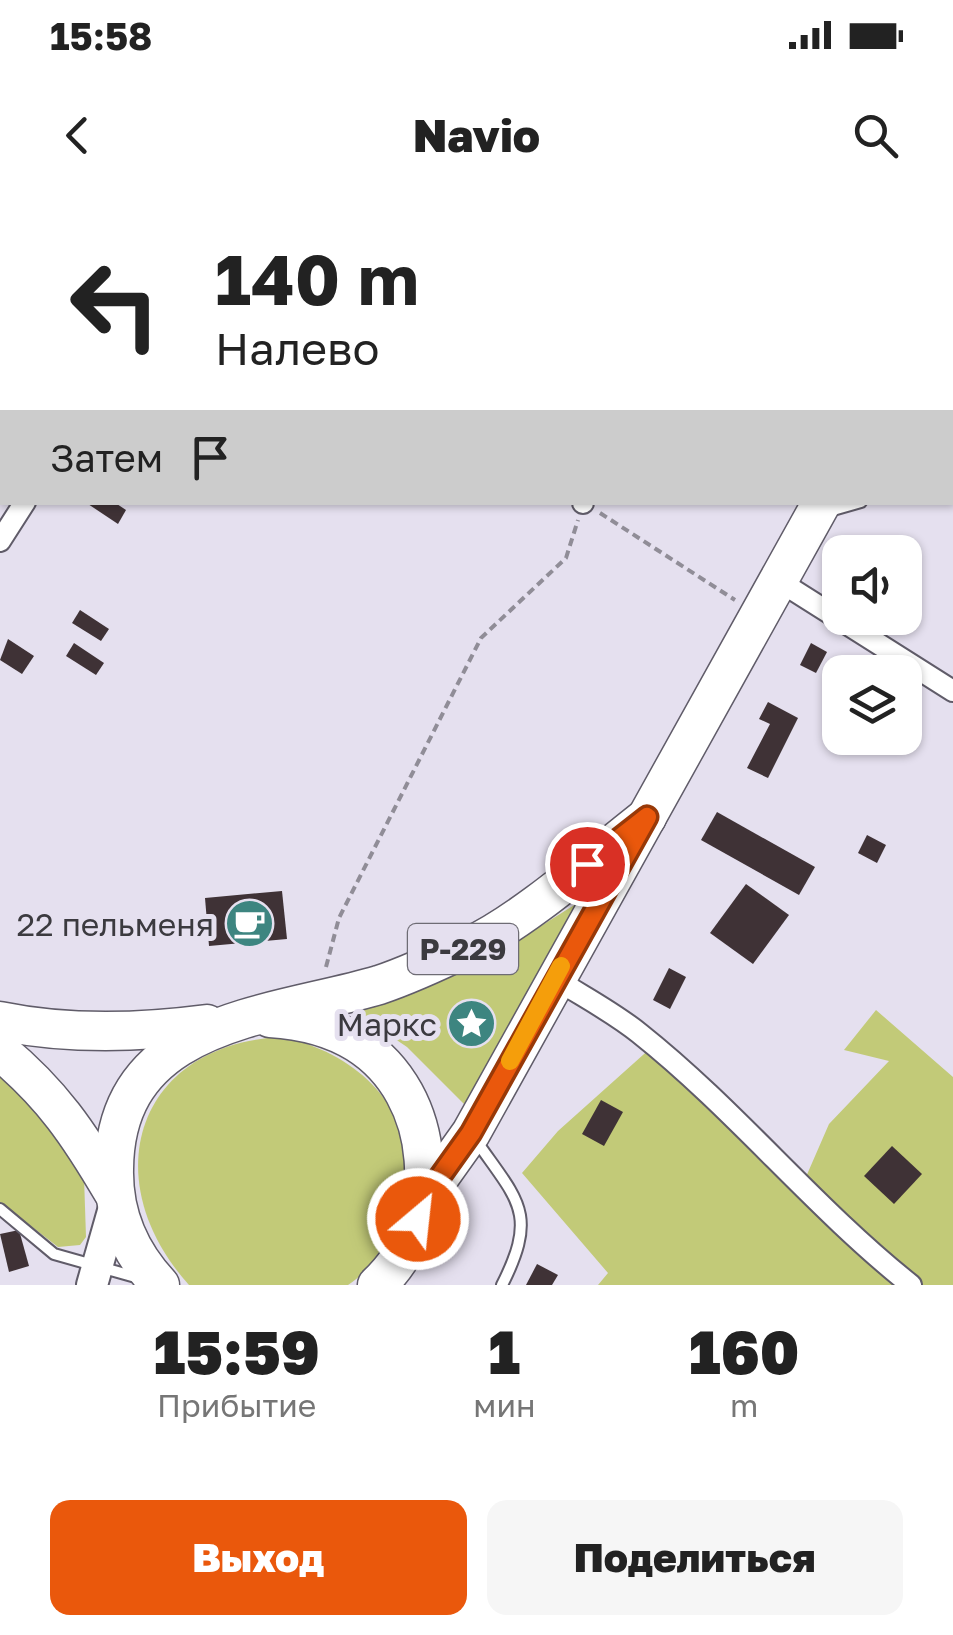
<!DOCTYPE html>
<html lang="ru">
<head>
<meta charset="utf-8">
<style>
  body { margin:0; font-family:"Golos Text",sans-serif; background:#f6f6f6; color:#222; height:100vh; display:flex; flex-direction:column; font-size:38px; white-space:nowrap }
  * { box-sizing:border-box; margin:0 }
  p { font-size:32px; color:#767676 }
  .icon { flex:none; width:55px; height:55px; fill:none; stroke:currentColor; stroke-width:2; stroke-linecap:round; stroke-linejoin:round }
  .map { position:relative; height:1085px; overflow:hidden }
  .side { display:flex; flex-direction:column; background:#fff; flex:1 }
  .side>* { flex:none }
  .guide { position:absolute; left:0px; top:0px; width:955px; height:305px; box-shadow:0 2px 8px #0004; background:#fff; color:#222; overflow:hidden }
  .tools { position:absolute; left:822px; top:335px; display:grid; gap:20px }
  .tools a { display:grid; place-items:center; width:100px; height:100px; border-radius:20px; background:#fff; box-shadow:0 2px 8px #0004; font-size:50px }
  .pin { position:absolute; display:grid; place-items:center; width:85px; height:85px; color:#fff; margin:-42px; border:5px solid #fff; border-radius:50%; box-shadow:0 2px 10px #0007 }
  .me { position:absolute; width:110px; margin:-55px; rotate:28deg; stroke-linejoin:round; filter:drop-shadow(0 0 8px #0008) }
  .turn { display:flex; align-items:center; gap:35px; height:210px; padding:0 50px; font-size:45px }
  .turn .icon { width:130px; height:130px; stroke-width:2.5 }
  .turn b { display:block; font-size:70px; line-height:85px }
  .then { display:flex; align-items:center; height:95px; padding:0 50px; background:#0003; gap:20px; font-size:38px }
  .eta { display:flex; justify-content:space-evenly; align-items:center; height:170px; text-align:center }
  .eta b { font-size:60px; font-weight:800; line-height:70px }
  .button { display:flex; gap:20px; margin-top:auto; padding:20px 50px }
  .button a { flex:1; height:115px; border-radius:20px; background:#ea580c; color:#fff; font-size:40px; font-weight:800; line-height:115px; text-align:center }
  .button a+a { background:#f6f6f6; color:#222 }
  .status { display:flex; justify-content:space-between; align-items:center; height:70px; padding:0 50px; background:#fff; direction:ltr }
  .status svg { height:28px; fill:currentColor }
  header { display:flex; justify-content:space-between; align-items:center; height:130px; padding:0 50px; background:#fff; font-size:45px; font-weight:800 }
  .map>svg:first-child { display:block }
  .green { fill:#c2ca78 }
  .building { fill:#3f3236 }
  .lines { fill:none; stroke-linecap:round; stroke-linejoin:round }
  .lane-casing { stroke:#605c69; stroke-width:14 }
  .street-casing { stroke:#605c69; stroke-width:24 }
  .secondary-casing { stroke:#605c69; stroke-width:34 }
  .highway-casing { stroke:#605c69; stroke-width:41 }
  .path { stroke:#908d97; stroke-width:4; stroke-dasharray:8 5; stroke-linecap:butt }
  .lane { stroke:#fff; stroke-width:10 }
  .street { stroke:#fff; stroke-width:20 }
  .secondary { stroke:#fff; stroke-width:30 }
  .highway { stroke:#fff; stroke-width:38 }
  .route-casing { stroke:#983908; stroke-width:25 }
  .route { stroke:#ea580c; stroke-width:18 }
  .slow { stroke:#f59e0b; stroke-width:18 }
  .labels { text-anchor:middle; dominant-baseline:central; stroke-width:10; stroke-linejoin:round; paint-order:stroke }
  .shield { fill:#e5e0ef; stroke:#6e6c74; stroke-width:2.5 }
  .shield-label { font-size:30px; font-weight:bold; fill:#3b3a3f }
  .poi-label { font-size:32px; fill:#3b3a3f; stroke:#e5e0ef; text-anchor:end }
</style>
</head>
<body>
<div class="status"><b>15:58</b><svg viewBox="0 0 49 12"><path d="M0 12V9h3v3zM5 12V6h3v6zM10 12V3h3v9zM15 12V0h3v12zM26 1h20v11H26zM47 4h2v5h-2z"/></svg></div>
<header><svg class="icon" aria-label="back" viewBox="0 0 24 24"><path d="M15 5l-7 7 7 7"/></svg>Navio<svg class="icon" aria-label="search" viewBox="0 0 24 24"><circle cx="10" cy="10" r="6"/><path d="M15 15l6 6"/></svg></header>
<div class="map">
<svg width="953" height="1085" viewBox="0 0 953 1085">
  <rect width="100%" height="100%" fill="#e5e0ef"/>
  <g class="green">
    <polygon points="579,702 584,707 464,904 407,847 352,810 484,762"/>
    <polygon points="876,810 953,877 953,1085 598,1085 608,1073 522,973 558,931 653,846 802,986 829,924 889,861 844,850"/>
    <path d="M282 837C376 857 438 937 391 1031 381 1051 367 1073 348 1085H189C95 981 134 844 282 837Z"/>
    <polygon points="0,863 39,894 84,977 86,1037 80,1045 58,1047 0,1002"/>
  </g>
  <g class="building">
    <polygon points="85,302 114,302 126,310 118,324"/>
    <polygon points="80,410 109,429 101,441 72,423"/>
    <polygon points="8,439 34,456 22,474 0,460"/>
    <polygon points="74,443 104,463 96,475 66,456"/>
    <polygon points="811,443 827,452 816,473 800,465"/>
    <polygon points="768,502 798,518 768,578 747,568 770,524 759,519"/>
    <polygon points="717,612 815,667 799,695 701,640"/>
    <polygon points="867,635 886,645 877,663 858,653"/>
    <polygon points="746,684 789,715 753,764 710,733"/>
    <polygon points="282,691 287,739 209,746 205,698"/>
    <polygon points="669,768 686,777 670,809 653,800"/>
    <polygon points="601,900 623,912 604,946 582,934"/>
    <polygon points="892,946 922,974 894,1004 864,976"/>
    <polygon points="19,1030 29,1066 9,1072 0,1034"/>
    <polygon points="537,1064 558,1075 552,1085 526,1085"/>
  </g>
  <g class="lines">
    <defs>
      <g id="lane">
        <polyline points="952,277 953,277"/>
        <polyline points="826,312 861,302"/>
        <path d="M475 939C517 1000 539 1012 502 1085"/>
        <polyline points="0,1009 54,1054 139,1078"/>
      </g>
      <g id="street">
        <polyline points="196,0 199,2"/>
        <polyline points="221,2 223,0"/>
        <polyline points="356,2 358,0"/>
        <polyline points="583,302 583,303"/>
        <polyline points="0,341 25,302"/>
        <polyline points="779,381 953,491"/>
        <path d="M554 778C582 796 613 812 639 833 736 910 814 1008 911 1085"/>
      </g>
      <polyline id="secondary" points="92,1085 115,1004"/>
      <g id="highway">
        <polyline points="952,67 953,66"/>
        <path d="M270 818C301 820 330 826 357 843 439 894 446 1022 377 1085"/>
        <path d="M0 821C68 835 138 833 207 824"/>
        <path d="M0 851C52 894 79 934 113 992"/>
        <polyline points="424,999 471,933 822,302"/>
        <path d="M160 1085C130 1053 113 1014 114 969 115 819 271 817 379 785 409 775 441 760 470 746 524 721 598 655 647 617"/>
      </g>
    </defs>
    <use href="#lane" class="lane-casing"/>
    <use href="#street" class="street-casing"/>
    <use href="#secondary" class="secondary-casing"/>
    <use href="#highway" class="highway-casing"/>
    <g class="path">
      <polyline points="948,0 949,2"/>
      <polyline points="766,2 768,0"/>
      <polyline points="952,12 953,14"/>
      <polyline points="600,313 735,400"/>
      <polyline points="326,767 339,718 481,438 566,358 578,320"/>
    </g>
    <use href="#lane" class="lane"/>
    <use href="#street" class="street"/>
    <use href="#secondary" class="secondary"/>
    <use href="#highway" class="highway"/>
  </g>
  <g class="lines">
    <defs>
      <polyline id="route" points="418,1019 424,999 471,933 647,617 587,664"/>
    </defs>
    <use href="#route" class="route-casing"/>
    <use href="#route" class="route"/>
    <polyline class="slow" points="510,861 561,766"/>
  </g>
  <defs>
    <symbol id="cafe-disc" viewBox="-11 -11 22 22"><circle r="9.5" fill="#3d8580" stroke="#e5e0ef"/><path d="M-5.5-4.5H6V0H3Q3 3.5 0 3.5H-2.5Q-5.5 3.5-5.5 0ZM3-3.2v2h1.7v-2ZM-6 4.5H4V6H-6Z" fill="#fff"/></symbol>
    <symbol id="sight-disc" viewBox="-11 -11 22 22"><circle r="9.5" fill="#3d8580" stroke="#e5e0ef"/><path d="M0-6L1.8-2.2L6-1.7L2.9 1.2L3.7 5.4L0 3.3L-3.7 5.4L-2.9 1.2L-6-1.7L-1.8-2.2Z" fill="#fff"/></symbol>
  </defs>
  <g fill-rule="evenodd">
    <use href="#cafe-disc" x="222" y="696" width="55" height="55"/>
    <use href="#sight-disc" x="444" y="796" width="55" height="55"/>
  </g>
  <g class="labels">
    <rect class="shield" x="408" y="724" width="110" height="50" rx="8"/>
    <g class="shield-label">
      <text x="463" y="749">Р-229</text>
    </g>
    <g class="poi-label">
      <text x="214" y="724">22 пельменя</text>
      <text x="437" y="824">Маркс</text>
    </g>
  </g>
</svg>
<div class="tools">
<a><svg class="icon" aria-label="sound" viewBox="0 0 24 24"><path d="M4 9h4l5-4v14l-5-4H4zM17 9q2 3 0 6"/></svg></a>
<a><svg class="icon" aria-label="layers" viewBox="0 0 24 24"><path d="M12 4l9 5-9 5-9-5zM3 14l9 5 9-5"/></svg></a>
</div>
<div class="pin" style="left:587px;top:664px;background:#d93025"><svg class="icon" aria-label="arrive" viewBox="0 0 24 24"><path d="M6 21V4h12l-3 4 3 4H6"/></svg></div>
<svg class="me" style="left:418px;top:1019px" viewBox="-20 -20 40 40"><circle r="17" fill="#ea580c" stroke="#fff" stroke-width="3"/><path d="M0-11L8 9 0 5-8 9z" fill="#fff"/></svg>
<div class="guide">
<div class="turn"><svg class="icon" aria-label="left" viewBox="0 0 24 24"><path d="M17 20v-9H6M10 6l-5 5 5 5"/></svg><div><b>140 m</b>Налево</div></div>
<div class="then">Затем<svg class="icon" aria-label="arrive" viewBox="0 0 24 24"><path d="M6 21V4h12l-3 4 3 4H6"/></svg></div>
</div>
</div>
<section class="side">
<div class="eta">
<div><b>15:59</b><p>Прибытие</p></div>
<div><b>1</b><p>мин</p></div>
<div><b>160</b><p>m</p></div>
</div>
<div class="button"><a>Выход</a><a>Поделиться</a></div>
</section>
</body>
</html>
